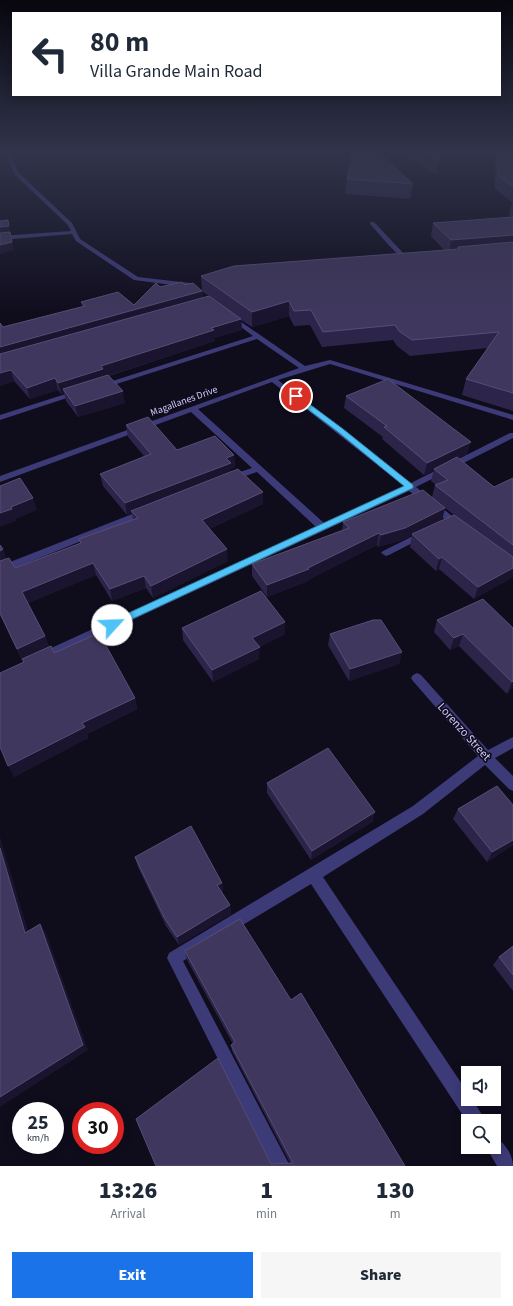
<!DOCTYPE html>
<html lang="en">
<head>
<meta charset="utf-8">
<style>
  body { margin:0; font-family:"Source Sans 3",sans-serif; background:#f6f6f7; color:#1f2937; height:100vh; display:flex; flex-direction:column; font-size:15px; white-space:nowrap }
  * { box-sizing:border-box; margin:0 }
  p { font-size:13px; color:#747a83 }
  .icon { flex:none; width:22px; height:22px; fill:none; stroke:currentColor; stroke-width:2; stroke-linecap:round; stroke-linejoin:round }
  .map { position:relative; height:1166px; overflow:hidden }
  .sheet { display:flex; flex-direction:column; background:#fff; flex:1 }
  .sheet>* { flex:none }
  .banner { position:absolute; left:12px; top:12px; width:489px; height:84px; border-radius:0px; box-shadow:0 2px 10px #0003; background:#fff; color:#1f2937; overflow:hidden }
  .buttons { position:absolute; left:461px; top:1066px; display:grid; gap:8px }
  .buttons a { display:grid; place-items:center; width:40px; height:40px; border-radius:0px; background:#fff; box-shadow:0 2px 10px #0003; font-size:20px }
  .speed { position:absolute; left:12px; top:1102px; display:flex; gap:8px; font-size:20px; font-weight:700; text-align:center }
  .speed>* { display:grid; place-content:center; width:52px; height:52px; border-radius:50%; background:#fff; box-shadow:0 2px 10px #0003; line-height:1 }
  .speed small { font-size:10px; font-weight:400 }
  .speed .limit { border:6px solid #d22; background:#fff; color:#111 }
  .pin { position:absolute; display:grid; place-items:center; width:34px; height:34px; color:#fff; margin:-17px; border:2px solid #fff; border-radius:50%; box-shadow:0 1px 4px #0007 }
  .me { position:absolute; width:44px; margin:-22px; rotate:65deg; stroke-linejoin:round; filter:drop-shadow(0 0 3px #0008) }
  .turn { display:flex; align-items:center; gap:14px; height:84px; padding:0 12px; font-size:18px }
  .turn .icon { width:52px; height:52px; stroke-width:2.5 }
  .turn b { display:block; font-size:28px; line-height:34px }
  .eta { display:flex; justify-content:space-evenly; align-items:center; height:68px; text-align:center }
  .eta b { font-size:24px; font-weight:800; line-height:28px }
  .cta { display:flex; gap:8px; margin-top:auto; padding:8px 12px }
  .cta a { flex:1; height:46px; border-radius:0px; background:#1a73e8; color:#fff; font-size:16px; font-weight:800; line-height:46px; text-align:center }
  .cta a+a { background:#f6f6f7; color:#1f2937 }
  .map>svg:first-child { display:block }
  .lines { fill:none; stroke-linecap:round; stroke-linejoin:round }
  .minor { fill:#3d3a78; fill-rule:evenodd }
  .wall { fill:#2d2549; fill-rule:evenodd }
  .shaded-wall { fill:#1a142f }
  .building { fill:#3f375d; stroke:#564e76 }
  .route { fill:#4fc3f7; stroke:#337fa1 }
  .labels { text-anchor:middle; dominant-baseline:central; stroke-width:3.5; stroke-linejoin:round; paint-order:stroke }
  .far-street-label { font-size:10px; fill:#d0cafc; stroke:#0f0c1c }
  .street-label { font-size:12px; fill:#d0cafc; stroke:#0f0c1c }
</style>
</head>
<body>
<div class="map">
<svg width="513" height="1166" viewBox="0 0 513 1166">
  <rect width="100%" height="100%" fill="#0f0c1c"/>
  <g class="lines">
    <g class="minor">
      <polygon points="5,152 9,152 19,173 72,223 80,239 138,277 190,283 198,290 198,292 194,292 188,287 134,280 76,241 72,234 0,240 0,236 71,231 68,225 15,175"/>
      <path d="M370 222H374L406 256 413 260V262C401 263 379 233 370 224Z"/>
      <path d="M231 315 305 366 330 360 513 415V420L330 364 278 380 411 483 510 433H513V438L416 487 462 524 464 526 462 528H456L409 491 46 660 42 661 38 660 37 657 38 654 316 527 257 472 234 480H228L227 478 228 476 252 468 191 412 0 482V476L299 368 257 339 104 388H98L97 386 253 336 229 318V316ZM272 382 404 486 324 523 198 409Z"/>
      <polygon points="75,391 78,391 82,393 0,420 0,415"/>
      <polygon points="145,509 150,512 148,514 0,574 0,566"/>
      <polygon points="423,531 426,532 428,534 426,536 389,555 386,556 381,553 383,551"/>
      <polygon points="417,673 421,675 488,750 513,737 513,748 495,758 513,776 513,791 509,789 485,765 423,814 323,877 468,1093 468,1099 472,1099 486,1121 468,1121 468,1123 311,884 183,961 290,1166 272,1166 167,958 169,953 413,806 478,756 413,681 411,678 413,675"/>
      <path d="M494 1137C504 1141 513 1155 513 1166H497L486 1147H494Z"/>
    </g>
  </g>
  <g class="wall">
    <polygon points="395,152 439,152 439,161 437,175"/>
    <path d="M494 152H513V411L462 395 466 379 488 348 410 356 397 346 393 340 322 347 310 325 294 326 289 316 252 327 241 320 242 330 214 338 215 341 109 376 125 403 78 417 66 401 64 393 61 394 58 390 30 399 14 381 0 386V323L3 327 82 307 81 302 134 305 160 287 185 285 202 290 201 276 444 250 431 236 433 223 512 217 509 215 512 202 495 189ZM202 291 203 292 209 296 203 298Z"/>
    <polygon points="347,179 413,184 410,199 345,194"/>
    <path d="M346 396 467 454 458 458 494 487 513 478V577L474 599 439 569 436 571 410 547 412 535 402 540 378 547 377 545 308 580V581L267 597 252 576V564L342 530 343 522 432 497 435 485H436L431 481 434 470 424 475 382 439 383 437 344 408ZM445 508 454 515 418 532 442 520Z"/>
    <polygon points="126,425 177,450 234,455 235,467 231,469 231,472 263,504 209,529 228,561 153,598 146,588 112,601 96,575 28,603 45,636 49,647 54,653 135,698 137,709 87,734 88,738 14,777 23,662 23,660 22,660 0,615 0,545 3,549 6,559 15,568 80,543 79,539 133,520 132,513 127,515 103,486 100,474 144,456 128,437"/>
    <polygon points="437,620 513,628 513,687 507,694 459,646 450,650 434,632"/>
    <polygon points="285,622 285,634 259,647 259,659 213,682 183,640 182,628"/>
    <polygon points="330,634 402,652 399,664 349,681 328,645"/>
    <polygon points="267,783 375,812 372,822 311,860 267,793"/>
    <polygon points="458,809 513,845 487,862 453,819"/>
    <polygon points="135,857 222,883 223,892 222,892 230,905 231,914 179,945 166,926 138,867"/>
    <polygon points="513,946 513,991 493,965 499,957"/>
    <polygon points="185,951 291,1000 405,1166 156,1166 290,1163 232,1051 231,1045 233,1044 187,960"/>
  </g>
  <g class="shaded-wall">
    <polygon points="8,220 14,250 0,254 0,227"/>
    <polygon points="513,235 513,249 458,247 456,254 449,254 451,240"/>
    <polygon points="202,291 203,301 0,359 0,347"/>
    <polygon points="289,301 289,316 252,327 252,312"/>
    <polygon points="241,319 242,330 214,338 215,341 104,377 63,389 64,393 61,394 58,383 101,366 211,328"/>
    <polygon points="11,370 14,381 0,386 0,373"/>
    <polygon points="55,378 58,390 30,399 27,388"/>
    <polygon points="123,391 125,403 78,417 75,406"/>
    <polygon points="471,442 467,454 435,470 434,469 434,470 424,475 427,463"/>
    <polygon points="234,455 235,467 231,469 231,475 131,511 132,513 127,515 125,503"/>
    <polygon points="263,492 263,504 202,532 202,520"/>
    <polygon points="33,498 37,510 16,519 16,521 0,527 0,513 11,507"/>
    <polygon points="445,508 442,520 402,540 378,547 381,535"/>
    <polygon points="379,533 377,545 308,580 308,581 267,597 267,585 308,568"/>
    <polygon points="3,549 7,562 0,565 0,551"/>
    <polygon points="227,549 228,561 153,598 151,586"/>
    <polygon points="442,557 439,569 436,571 439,559"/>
    <polygon points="93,563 96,575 26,604 22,592"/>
    <polygon points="513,568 513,577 474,599 478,587"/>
    <polygon points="144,576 146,588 112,601 110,589"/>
    <polygon points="285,622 285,634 253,650 252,638"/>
    <polygon points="463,634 459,646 450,650 454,638"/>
    <polygon points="45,636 49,648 22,660 17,649"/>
    <polygon points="260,647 259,659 213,682 212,670"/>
    <polygon points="402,652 399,664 349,681 350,669"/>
    <polygon points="513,681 513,687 507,694 512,682"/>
    <polygon points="135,698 137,709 87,734 88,738 14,777 8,766 82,723"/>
    <polygon points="375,812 372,822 311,860 312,851"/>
    <polygon points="0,837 31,941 25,933 0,848"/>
    <polygon points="513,840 513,845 487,862 492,852"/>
    <polygon points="222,883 223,892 218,894 217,885"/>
    <polygon points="230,905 231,914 179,945 177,937"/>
    <polygon points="40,924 46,933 88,1050 0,1107 0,1097"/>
  </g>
  <g class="building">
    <polygon points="352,152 379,152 413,184 347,179"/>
    <polygon points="422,152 439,152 439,161"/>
    <polygon points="497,152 513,152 513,187 498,176"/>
    <polygon points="513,217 513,235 451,240 433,223"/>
    <polygon points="8,220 9,226 0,227 0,221"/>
    <polygon points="10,232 12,242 0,245 0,233"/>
    <polygon points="513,242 513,393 466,379 499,332 412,340 399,331 395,325 323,332 311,310 294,311 289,301 252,312 201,276 234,266 459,249 458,247"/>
    <polygon points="182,282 185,285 193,283 202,291 0,347 0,323 3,327 85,306 81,302 118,292 134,305 156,283 160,287"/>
    <polygon points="209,296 241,319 211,328 214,330 101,366 103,369 58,383 55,378 27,388 11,370 0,373 0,354"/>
    <polygon points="108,375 123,391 75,406 63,389"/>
    <polygon points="388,379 471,442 427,463 384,427 387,426 346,396"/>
    <polygon points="148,417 177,450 215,436 234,455 226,458 231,463 125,503 100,474 151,454 126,425"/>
    <polygon points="457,457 494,487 513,478 513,545 435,485 448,480 434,469"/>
    <polygon points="238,469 263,492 202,520 227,549 151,586 144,576 110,589 93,563 22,592 45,636 17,649 0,613 0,561 9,558 15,568 81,543 79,539 138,518 131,511"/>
    <polygon points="20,478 33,498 11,507 12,509 0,513 0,486"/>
    <polygon points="423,490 445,508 405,528 381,535 379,533 308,568 309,569 267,585 252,564 349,528 343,522"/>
    <polygon points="454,515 513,557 513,568 478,587 442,557 439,559 412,534"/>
    <polygon points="0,545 3,549 0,551"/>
    <polygon points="261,591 285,622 252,638 260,647 212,670 182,628"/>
    <polygon points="483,599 513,628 513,681 512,682 463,634 454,638 437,620"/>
    <polygon points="373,620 381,620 402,652 350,669 330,634"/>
    <polygon points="99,633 135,698 82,723 85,727 8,766 0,747 0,673 24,662 22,659 51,646 54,653"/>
    <polygon points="328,748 375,812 312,851 267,783"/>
    <polygon points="497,786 513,805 513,840 492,852 458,809"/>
    <polygon points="191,826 222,883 217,885 230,905 177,937 164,917 135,857"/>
    <polygon points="0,848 25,933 40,924 83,1045 0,1097"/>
    <polygon points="240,919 291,1000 301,993 405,1166 294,1166 294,1165 293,1166 156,1166 136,1119 218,1058 271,1164 293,1163 231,1045 235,1042 185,951"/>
    <polygon points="513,946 513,975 499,957"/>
  </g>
  <linearGradient id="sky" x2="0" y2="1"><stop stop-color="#08070f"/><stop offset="0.48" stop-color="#31344b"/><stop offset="1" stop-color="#31344b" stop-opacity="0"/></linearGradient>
  <rect width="513" height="315" fill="url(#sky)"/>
  <polygon class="route" points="296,394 343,429 413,485 413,488 115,627 109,627 107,625 109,622 404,486 338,432 293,398 293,395"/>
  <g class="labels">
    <g class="far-street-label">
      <text transform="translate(184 401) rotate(-20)">Magallanes Drive</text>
    </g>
    <g class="street-label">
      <text transform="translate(464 732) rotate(48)">Lorenzo Street</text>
    </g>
  </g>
</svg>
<div class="buttons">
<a><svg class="icon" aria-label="sound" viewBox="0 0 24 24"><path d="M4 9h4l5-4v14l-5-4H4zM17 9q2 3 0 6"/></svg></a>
<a><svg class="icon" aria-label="search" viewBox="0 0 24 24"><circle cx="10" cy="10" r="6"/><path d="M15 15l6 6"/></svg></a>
</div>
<div class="speed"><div>25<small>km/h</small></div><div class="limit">30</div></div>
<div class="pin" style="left:296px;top:396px;background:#d93025"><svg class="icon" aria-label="arrive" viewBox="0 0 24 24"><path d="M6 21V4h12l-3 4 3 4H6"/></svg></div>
<svg class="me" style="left:112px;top:625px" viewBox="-20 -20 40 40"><circle r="19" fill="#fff"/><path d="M0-13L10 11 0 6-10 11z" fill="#4fc3f7"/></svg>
<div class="banner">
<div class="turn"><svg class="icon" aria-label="left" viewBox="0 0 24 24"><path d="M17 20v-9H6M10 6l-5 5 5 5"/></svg><div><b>80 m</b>Villa Grande Main Road</div></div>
</div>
</div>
<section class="sheet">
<div class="eta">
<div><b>13:26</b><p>Arrival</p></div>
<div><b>1</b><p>min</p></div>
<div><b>130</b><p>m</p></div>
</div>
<div class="cta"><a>Exit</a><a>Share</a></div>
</section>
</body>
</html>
